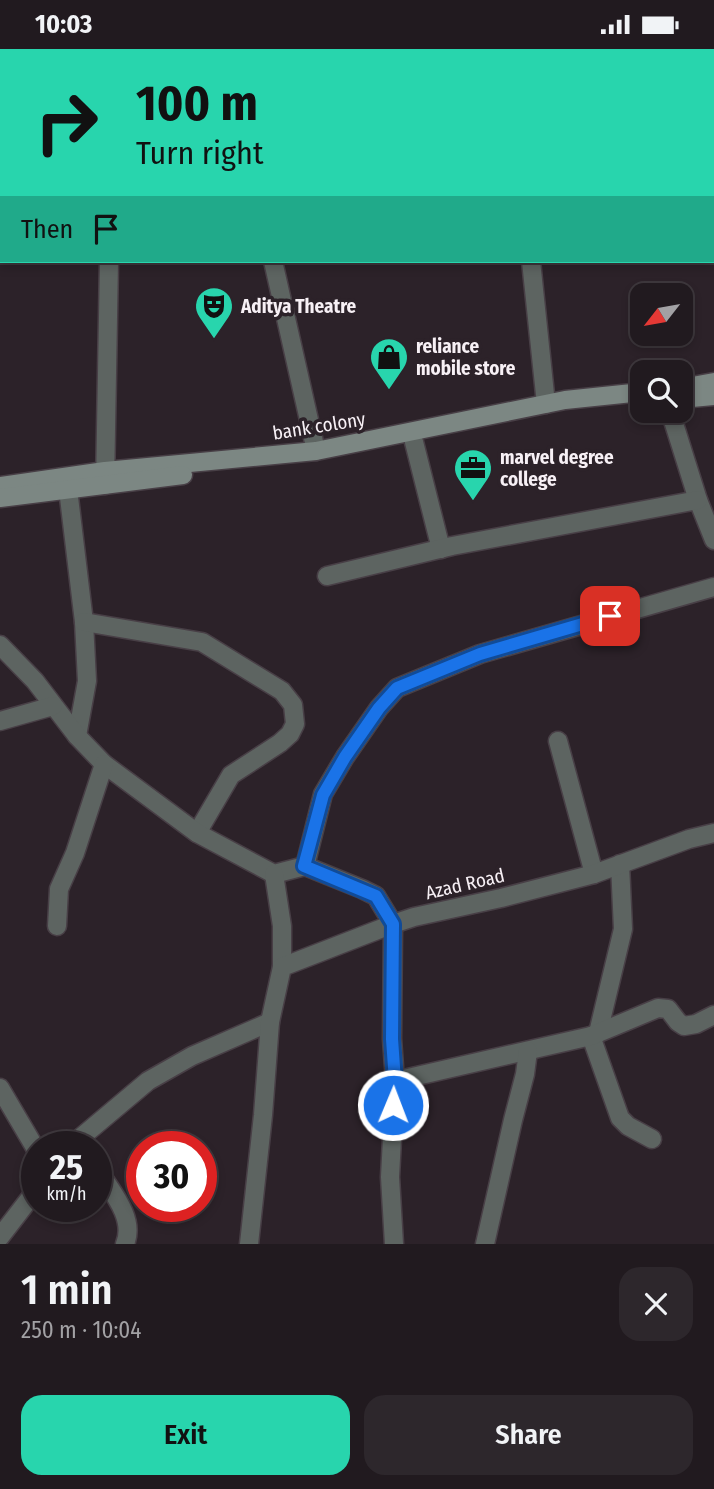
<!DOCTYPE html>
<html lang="en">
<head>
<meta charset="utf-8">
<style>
  body { margin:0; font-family:"Fira Sans Condensed",sans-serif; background:#2d272c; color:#f1f3f6; height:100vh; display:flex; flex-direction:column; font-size:26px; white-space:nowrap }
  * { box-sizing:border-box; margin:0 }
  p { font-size:23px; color:#a2a1a4 }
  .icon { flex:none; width:38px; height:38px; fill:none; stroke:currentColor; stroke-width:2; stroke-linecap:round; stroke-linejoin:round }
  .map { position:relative; height:1195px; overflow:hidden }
  .sheet { display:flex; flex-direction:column; background:#211a1f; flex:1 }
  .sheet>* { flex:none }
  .hud { position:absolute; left:0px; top:0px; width:714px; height:214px; box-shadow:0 4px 10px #0003,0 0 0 2px #3e383d; background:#28d5ad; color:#111; overflow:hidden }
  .needle { width:46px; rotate:239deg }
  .buttons { position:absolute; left:630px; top:234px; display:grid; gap:14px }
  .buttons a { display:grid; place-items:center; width:63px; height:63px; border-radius:14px; background:#211a1f; box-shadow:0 4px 10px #0003,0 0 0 2px #3e383d; font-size:35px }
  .speed { position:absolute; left:21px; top:1082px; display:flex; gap:14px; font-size:35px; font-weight:700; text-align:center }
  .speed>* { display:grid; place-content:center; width:91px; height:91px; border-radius:50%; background:#211a1f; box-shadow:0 4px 10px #0003,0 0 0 2px #3e383d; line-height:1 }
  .speed small { font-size:18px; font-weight:400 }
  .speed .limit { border:10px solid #d22; background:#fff; color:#111 }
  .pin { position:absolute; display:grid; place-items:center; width:60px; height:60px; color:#fff; margin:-30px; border-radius:14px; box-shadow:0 4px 10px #0006 }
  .me { position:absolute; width:77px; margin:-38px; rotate:1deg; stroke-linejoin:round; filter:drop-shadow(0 0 5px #0008) }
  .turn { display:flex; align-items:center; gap:24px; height:147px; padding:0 21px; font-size:32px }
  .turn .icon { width:91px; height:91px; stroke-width:2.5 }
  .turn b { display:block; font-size:49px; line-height:60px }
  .then { display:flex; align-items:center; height:66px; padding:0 21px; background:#0003; gap:14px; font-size:26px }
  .round { display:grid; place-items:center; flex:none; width:74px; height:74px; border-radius:21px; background:#2d272c }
  .summary { display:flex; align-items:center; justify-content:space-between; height:119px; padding:0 21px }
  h1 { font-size:42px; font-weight:600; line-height:52px }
  .button { display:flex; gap:14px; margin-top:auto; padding:14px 21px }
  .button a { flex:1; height:80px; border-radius:21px; background:#28d5ad; color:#111; font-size:28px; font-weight:600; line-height:80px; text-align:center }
  .button a+a { background:#2d272c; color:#f1f3f6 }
  .status { display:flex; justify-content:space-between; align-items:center; height:49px; padding:0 35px; background:#211a1f; direction:ltr }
  .status svg { height:19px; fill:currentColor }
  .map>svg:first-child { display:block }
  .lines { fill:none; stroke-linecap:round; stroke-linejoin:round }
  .street-casing { stroke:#483f46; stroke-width:21 }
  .secondary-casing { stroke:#483f46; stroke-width:21 }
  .street { stroke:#5d6461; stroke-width:18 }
  .secondary { stroke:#7c8783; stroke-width:18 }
  .route-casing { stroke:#114b97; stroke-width:18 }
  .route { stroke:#1a73e8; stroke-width:12 }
  .labels { text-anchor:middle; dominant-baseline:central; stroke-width:7; stroke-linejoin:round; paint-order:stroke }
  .poi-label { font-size:19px; font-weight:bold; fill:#f7f0f5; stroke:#2c2229; text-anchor:start }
  .street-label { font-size:19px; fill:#f7f0f5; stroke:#2c2229 }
</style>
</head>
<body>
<div class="status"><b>10:03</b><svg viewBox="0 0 49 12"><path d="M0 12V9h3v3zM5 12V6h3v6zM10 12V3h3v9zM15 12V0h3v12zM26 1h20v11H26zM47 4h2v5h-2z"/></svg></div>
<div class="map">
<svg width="714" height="1195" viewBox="0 0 714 1195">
  <rect width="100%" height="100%" fill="#2c2229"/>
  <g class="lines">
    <defs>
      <g id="street">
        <polyline points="106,0 106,2"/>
        <polyline points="507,0 508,2"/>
        <polyline points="712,59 714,59"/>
        <polyline points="0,131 2,132"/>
        <polyline points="712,195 714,195"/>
        <polyline points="273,212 316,402"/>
        <polyline points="531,212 546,355"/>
        <polyline points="670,362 698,451 714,491"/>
        <polyline points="414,393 441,500"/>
        <polyline points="105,436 109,212"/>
        <polyline points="68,440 84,573 87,632 77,687"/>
        <polyline points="327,527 452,497 698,451"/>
        <polyline points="84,573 202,593 282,642 293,656 295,675 290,685 280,694 231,726 197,784"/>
        <polyline points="0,596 35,632 77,687 104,715 197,784 274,825 305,817 362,840 376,847 393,875 392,990 395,1032 390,1128 394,1195"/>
        <polyline points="0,672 53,657"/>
        <polyline points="558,692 594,825"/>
        <polyline points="305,817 323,745 345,708 379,659 397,639 480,605 714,538"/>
        <polyline points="274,825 282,877 282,918"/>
        <polyline points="57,877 59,840 75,804 104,715"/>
        <polyline points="598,984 623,880 620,815"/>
        <polyline points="591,987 620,1069 628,1077 652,1090"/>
        <polyline points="395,1032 591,987 658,959 668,960 678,973 684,977 696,975 714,966"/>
        <polyline points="0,1039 37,1102"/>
        <polyline points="72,1097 79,1090 148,1032 192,1007 270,973"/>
        <path d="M96 1118C110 1141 136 1168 125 1195"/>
        <polyline points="0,1188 37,1140"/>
        <polyline points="249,1195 263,1066 270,973 282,918 393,875 414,868 501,849 594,825 689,790 714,784"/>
        <polyline points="485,1195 513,1071 525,1025 528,1002"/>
      </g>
      <g id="secondary">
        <polyline points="681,339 714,333"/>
        <polyline points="681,350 714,347"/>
        <polyline points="0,437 105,422 316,402 565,351 642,343"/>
        <polyline points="0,449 183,426"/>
      </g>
    </defs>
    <use href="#street" class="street-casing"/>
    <use href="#secondary" class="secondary-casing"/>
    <use href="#street" class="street"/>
    <use href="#secondary" class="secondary"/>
  </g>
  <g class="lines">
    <defs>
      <polyline id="route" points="393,1056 395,1032 392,990 393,875 376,847 304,817 323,746 345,708 379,659 397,639 480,605 610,567"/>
    </defs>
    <use href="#route" class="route-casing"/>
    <use href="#route" class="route"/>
  </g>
  <defs>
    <symbol id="theatre-pin" viewBox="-11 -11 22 30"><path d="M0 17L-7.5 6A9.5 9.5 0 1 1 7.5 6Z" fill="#28d5ad" stroke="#2c2229"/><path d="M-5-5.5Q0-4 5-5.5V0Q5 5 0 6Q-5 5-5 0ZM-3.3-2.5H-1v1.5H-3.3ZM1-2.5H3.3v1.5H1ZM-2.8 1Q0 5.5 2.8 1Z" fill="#111"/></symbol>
    <symbol id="shop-pin" viewBox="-11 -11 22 30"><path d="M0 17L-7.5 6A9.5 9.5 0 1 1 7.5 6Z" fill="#28d5ad" stroke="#2c2229"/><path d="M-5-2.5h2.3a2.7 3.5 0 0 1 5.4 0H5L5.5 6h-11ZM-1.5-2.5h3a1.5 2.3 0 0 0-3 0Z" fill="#111"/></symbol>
    <symbol id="office-pin" viewBox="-11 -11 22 30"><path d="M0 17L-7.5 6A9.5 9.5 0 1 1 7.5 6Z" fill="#28d5ad" stroke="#2c2229"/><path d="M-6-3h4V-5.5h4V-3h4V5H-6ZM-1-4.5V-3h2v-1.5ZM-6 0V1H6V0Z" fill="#111"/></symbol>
  </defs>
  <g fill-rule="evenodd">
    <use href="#theatre-pin" x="192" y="235" width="44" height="60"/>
    <use href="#shop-pin" x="367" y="286" width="44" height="60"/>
    <use href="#office-pin" x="451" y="397" width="44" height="60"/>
  </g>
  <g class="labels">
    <g class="poi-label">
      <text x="241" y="257">Aditya Theatre</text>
      <text x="416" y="297">reliance<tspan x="416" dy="22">mobile store</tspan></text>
      <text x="500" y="408">marvel degree<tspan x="500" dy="22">college</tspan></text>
    </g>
    <g class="street-label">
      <text transform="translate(319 377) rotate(-9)">bank colony</text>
      <text transform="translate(465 835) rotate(-13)">Azad Road</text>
    </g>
  </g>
</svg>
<div class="buttons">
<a><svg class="needle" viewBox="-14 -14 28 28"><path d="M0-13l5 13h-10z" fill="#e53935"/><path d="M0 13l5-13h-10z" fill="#a2a1a4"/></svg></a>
<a><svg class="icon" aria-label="search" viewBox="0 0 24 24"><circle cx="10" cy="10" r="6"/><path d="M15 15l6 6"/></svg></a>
</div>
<div class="speed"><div>25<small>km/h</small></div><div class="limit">30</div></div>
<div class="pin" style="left:610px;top:567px;background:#d93025"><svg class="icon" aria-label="arrive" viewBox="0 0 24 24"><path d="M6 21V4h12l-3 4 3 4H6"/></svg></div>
<svg class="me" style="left:393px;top:1056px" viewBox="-20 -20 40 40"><circle r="17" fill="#1a73e8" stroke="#fff" stroke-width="3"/><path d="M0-11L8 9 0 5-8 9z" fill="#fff"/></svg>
<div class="hud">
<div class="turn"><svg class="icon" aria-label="right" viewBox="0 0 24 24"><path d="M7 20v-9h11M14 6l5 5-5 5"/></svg><div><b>100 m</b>Turn right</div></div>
<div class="then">Then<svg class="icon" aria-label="arrive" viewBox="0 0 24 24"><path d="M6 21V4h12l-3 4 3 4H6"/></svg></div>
</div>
</div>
<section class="sheet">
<div class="summary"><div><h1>1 min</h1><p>250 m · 10:04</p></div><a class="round"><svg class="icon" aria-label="close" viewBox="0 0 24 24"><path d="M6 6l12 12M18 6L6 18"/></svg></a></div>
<div class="button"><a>Exit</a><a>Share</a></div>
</section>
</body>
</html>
